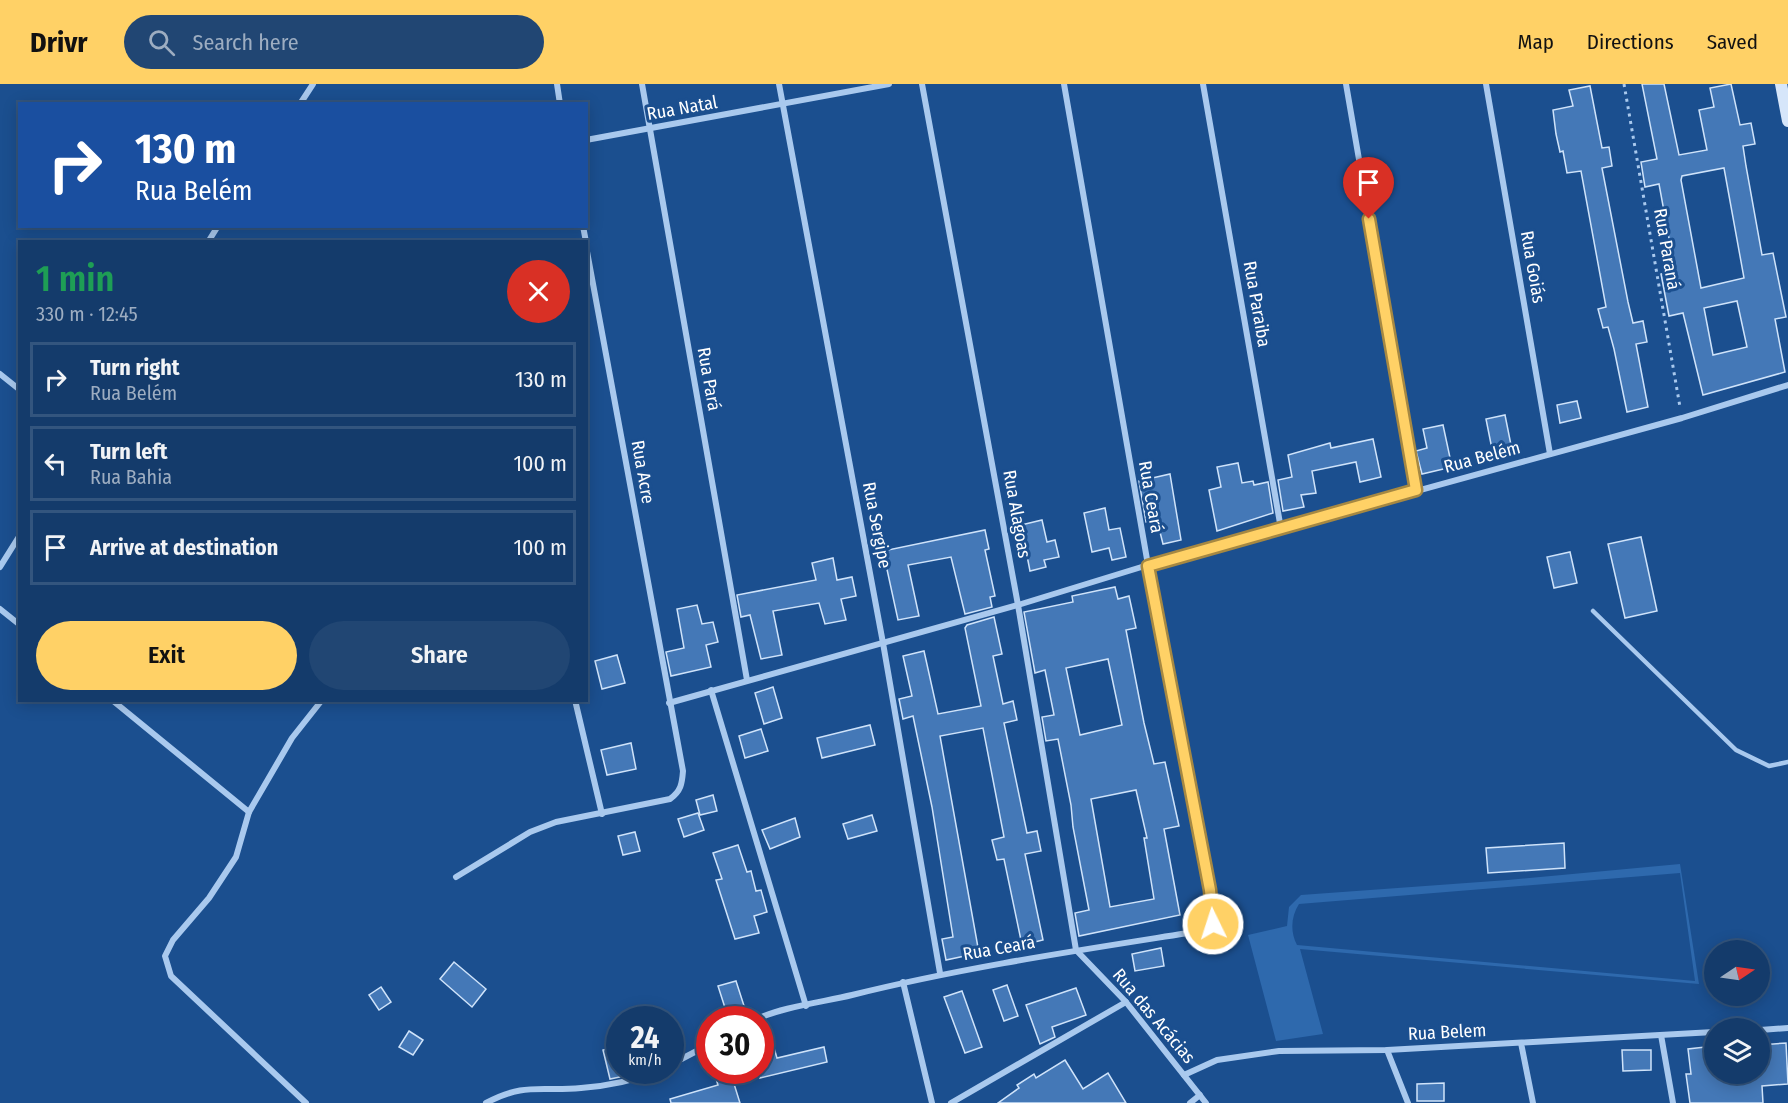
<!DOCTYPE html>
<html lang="en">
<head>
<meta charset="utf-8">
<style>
  body { margin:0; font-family:"Fira Sans Condensed",sans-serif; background:#214673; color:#f1f3f6; height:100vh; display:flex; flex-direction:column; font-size:22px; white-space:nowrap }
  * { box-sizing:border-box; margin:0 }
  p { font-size:20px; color:#9dadc1 }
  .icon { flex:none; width:33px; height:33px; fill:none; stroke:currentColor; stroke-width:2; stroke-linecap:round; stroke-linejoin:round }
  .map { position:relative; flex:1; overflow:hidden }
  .side { position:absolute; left:18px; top:156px; width:570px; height:462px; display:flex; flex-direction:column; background:#143b6b; border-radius:0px; box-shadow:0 3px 15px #0003,0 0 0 2px #33557e }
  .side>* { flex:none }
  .hud { position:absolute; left:18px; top:18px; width:570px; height:126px; border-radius:0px; box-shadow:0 3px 15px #0003,0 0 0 2px #33557e; background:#1a4fa0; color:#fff; overflow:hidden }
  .needle { width:39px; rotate:77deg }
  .fabs { position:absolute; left:1704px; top:856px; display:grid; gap:12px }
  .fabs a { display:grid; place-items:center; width:66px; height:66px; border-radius:50%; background:#143b6b; box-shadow:0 3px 15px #0003,0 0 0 2px #33557e; font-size:30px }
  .speed { position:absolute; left:606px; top:922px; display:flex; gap:12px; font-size:30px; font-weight:700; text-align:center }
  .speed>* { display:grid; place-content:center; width:78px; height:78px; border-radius:50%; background:#143b6b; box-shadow:0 3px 15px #0003,0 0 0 2px #33557e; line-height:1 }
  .speed small { font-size:15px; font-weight:400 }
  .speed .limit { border:9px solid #d22; background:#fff; color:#111 }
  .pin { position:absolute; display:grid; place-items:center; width:51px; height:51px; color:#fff; margin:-62px -26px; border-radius:50% 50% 50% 0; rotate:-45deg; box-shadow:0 0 6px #0007 }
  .pin .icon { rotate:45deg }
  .me { position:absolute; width:66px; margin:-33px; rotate:356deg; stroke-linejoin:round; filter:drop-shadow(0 0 4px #0008) }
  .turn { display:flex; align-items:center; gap:21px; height:126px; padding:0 18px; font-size:27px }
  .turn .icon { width:78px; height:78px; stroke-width:2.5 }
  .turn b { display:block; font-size:42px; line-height:51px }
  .round { display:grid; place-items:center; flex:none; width:63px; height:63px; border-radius:32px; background:#214673 }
  .overview { display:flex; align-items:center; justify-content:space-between; height:102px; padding:0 18px }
  h1 { font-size:36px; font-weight:600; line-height:45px; color:#1e9e55 }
  .primary-button { display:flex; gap:12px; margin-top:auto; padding:12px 18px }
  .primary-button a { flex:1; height:69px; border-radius:36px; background:#ffd166; color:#111; font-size:24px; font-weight:600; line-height:69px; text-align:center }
  .primary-button a+a { background:#214673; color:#f1f3f6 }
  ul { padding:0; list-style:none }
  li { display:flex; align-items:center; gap:18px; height:75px; margin:0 12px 9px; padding:0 6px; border:3px solid #33557e; border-radius:0px }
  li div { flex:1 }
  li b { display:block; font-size:22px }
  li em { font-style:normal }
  header { display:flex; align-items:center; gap:36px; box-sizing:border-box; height:84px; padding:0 30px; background:#ffd166; color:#111 }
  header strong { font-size:28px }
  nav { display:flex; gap:33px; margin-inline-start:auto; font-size:21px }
  .search { width:420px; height:54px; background:#214673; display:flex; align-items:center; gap:15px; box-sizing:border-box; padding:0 21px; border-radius:33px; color:#9dadc1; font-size:22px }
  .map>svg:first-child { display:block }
  .green { fill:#2e69ad; fill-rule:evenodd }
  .building { fill:#4478b7; stroke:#cfe3fa; stroke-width:1.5; fill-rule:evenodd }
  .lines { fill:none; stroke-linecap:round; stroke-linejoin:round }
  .path { stroke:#a9c9ee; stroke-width:3; stroke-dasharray:3 4.5; stroke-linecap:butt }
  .service { stroke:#a9c9ee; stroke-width:4.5 }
  .minor { stroke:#a9c9ee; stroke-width:6 }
  .secondary { stroke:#d6e6fa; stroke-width:12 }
  .route-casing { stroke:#a68842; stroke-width:15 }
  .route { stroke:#ffd166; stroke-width:10 }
  .labels { text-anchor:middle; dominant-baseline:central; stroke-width:6; stroke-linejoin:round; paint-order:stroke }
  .street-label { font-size:18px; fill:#fff; stroke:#1b4f8f }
</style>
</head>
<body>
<header>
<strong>Drivr</strong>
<div class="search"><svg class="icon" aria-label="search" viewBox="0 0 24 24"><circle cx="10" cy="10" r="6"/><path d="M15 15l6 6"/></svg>Search here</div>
<nav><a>Map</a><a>Directions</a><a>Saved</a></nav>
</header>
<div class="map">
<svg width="1788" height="1019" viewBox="0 0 1788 1019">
  <rect width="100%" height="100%" fill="#1b4f8f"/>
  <path class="green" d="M1680 780 1699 900 1300 865 1323 950 1276 957 1248 851 1287 842 1289 823 1301 811 1508 796ZM1680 789 1695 897 1297 861C1290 848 1291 832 1299 820Z"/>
  <g class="building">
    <path d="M1642 0H1664L1679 71 1707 66 1699 26 1714 23 1710 4 1731 0 1740 41 1751 39 1755 60 1743 62 1746 82 1762 171 1773 169 1786 233 1775 235 1785 288 1703 311 1683 229 1669 232 1661 190 1675 187 1659 100 1645 103 1641 78 1657 75ZM1724 84 1744 194 1701 204 1681 96 1682 92ZM1737 217 1747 263 1713 271 1704 224Z"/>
    <polygon points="1590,2 1602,64 1609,63 1612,82 1602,84 1628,218 1633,239 1643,237 1647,258 1636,260 1648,323 1627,328 1614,265 1608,243 1603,244 1598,225 1606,223 1581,87 1567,89 1563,67 1560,68 1556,50 1553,26 1573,22 1569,6"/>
    <polygon points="1577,317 1581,334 1560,339 1557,321"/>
    <polygon points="1505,331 1512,366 1493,370 1486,335"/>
    <polygon points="1443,341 1452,383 1422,390 1416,367 1427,364 1423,345"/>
    <polygon points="1373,355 1381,393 1360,398 1356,378 1312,387 1316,409 1301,411 1304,423 1283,427 1278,396 1292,393 1288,371 1330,359 1331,364"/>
    <polygon points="1238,379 1242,399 1253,397 1254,401 1268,398 1273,429 1217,447 1209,406 1221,403 1217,383"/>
    <polygon points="1170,390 1181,456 1163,460 1157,436 1146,438 1139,397"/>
    <polygon points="1105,424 1109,446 1120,444 1126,473 1112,476 1109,464 1092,468 1084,429"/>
    <polygon points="1042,436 1047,458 1055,456 1059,473 1044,476 1046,483 1030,487 1021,441"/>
    <polygon points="985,446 989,465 985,466 995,512 990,513 992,523 965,530 951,473 908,481 919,532 898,536 883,467"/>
    <polygon points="1641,453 1657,527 1625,534 1608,460"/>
    <polygon points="1570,468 1577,499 1554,504 1547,473"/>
    <polygon points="833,474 837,496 852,493 856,512 841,515 846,536 825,540 819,519 773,527 782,571 761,575 750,531 741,533 737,511 816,496 812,479"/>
    <path d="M1115 503 1118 515 1129 512 1136 544 1126 546 1144 639 1154 680 1165 678 1179 742 1164 745 1180 831 1079 852 1075 829 1089 826 1073 743 1071 721 1058 655 1046 657 1042 633 1054 631 1045 586 1035 589 1024 528 1073 518 1072 512ZM1108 575 1122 641 1080 651 1066 584ZM1136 706 1147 754H1144L1154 815 1110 823 1091 715Z"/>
    <polygon points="697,521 702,540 713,538 718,558 706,561 711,583 671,592 666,568 684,564 677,525"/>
    <polygon points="994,533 1002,570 993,572 1003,620 1013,617 1017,636 1004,639 1027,749 1037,747 1041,767 1025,770 1043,856 1022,861 1004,775 997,776 992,756 1004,753 983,644 940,652 979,869 946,876 942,855 953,853 932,723 913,632 903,635 899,615 912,612 903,572 924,567 938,630 981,622 965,544 967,541"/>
    <polygon points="617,571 625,599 602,605 595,577"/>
    <polygon points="773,603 782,634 764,640 755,609"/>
    <polygon points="870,641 875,661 822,674 817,654"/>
    <polygon points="761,645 768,667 745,674 739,652"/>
    <polygon points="631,659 636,685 607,691 601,666"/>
    <polygon points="713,711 717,727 700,731 696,716"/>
    <polygon points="698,729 704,746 684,753 678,735"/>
    <polygon points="872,731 877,747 848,755 843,740"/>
    <polygon points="795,734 800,753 770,765 762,746"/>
    <polygon points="635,748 640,767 623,771 618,752"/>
    <polygon points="1564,759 1565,784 1488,789 1486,764"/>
    <polygon points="738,761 747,788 751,787 756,807 761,806 767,828 754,832 759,849 735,855 716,796 722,795 713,769"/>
    <polygon points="1161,864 1164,882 1135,887 1132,870"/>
    <polygon points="454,878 486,905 472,923 440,895"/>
    <polygon points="736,897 746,928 728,933 718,902"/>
    <polygon points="1007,901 1018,932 1004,937 993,906"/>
    <polygon points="381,903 391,918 379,926 369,911"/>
    <polygon points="1076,904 1086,931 1052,943 1055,953 1040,960 1026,921"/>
    <polygon points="962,907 982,963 965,969 944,913"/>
    <polygon points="409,947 423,956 413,971 399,963"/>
    <polygon points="1786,959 1788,1000 1762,1002 1763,1019 1690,1019 1686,990 1691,990 1688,965 1714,962 1714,990 1760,990 1760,961"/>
    <polygon points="617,963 620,993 610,995 603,966"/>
    <polygon points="824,963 827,978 760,994 760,967 774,964 777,974"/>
    <polygon points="1622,966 1651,966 1651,986 1623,987"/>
    <polygon points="1065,976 1083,1005 1108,989 1126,1019 998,1019 1019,1004 1017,1001 1034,990 1036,994"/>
    <polygon points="730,987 740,1019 671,1019 670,1015 718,1001 715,992"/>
    <polygon points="1444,999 1444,1017 1417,1017 1417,1000"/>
  </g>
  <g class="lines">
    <polyline class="path" points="1624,0 1680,323"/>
    <polyline class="service" points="1593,527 1736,666 1769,682 1788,678"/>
    <g class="minor">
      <polyline points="557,0 560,20"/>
      <polyline points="642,0 747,596"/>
      <polyline points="779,0 883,559 940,889"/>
      <polyline points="922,0 1018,521 1076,866"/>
      <polyline points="1203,0 1281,445"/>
      <polyline points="1346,0 1416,406"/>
      <polyline points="1486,0 1550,370"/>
      <polyline points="300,20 313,0"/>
      <polyline points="586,56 889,0"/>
      <polyline points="583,142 586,158"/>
      <polyline points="208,158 218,142"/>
      <polyline points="0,290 20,306"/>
      <polyline points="0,483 20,451"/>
      <polyline points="0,525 20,541"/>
      <polyline points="711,606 806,922"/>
      <polyline points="112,616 249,728"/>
      <polyline points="575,616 602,730"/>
      <polyline points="669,619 1018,521 1148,481 1682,334 1788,301"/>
      <path d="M456 793 530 748 556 738 670 715C681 707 682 700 683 687L586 162"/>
      <polyline points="1076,866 1126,918 1206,1019"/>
      <polyline points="903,898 932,1019"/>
      <path d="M755 936C781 923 823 918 852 911 969 882 1088 865 1207 846L1213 840 1210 806 1148 481 1064 0"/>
      <polyline points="1760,946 1788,944"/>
      <polyline points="1661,951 1673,1019"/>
      <polyline points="1521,959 1533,1019"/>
      <polyline points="1387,966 1408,1019"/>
      <polyline points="670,981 710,960"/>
      <polyline points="1184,991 1217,976 1279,967 1387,966 1714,948"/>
      <polyline points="306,1019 171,892 165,872 173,856 209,814 236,773 249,728 292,654 322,616"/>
      <path d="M486 1019C525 998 541 1008 581 1004 607 1002 633 997 658 987"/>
      <polyline points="951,1019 1126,918"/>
      <polyline points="1190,1019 1200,1011"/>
    </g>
    <polyline class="secondary" points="1781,0 1788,37"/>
  </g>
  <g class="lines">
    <defs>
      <polyline id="route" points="1213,840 1210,806 1148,482 1416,406 1369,135"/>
    </defs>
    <use href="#route" class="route-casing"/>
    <use href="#route" class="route"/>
  </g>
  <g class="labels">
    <g class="street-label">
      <text transform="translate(682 24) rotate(-10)">Rua Natal</text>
      <text transform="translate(1667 165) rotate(80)">Rua Paraná</text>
      <text transform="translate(1533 183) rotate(80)">Rua Goiás</text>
      <text transform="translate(1257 220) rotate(80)">Rua Paraiba</text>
      <text transform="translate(709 295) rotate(80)">Rua Pará</text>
      <text transform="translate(1482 373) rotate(-15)">Rua Belém</text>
      <text transform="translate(643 388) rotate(80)">Rua Acre</text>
      <text transform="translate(1151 413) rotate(80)">Rua Ceará</text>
      <text transform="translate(1017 430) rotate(80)">Rua Alagoas</text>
      <text transform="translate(877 441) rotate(79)">Rua Sergipe</text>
      <text transform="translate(999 864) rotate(-10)">Rua Ceará</text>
      <text transform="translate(1154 932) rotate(50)">Rua das Acácias</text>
      <text transform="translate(1447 948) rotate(-3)">Rua Belem</text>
    </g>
  </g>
</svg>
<div class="fabs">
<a><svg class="needle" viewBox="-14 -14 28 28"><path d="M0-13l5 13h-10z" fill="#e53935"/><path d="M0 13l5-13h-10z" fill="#9dadc1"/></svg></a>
<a><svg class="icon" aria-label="layers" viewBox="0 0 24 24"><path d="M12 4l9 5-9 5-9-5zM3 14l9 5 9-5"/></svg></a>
</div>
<div class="speed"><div>24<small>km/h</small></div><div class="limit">30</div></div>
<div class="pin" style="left:1369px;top:135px;background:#d93025"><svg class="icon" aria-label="arrive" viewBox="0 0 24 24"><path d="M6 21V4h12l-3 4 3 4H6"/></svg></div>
<svg class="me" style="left:1213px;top:840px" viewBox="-20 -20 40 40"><circle r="17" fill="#ffd166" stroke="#fff" stroke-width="3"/><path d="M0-11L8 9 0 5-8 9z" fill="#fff"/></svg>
<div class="hud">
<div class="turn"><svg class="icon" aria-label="right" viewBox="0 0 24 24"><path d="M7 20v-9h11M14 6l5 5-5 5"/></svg><div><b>130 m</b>Rua Belém</div></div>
</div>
<section class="side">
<div class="overview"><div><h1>1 min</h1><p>330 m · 12:45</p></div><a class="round" style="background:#d93025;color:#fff"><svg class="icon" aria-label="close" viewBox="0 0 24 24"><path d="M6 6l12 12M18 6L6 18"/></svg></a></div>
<ul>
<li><svg class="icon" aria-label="right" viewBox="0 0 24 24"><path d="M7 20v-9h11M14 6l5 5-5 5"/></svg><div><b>Turn right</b><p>Rua Belém</p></div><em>130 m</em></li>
<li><svg class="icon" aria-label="left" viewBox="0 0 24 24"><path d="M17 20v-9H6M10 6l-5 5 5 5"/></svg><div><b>Turn left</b><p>Rua Bahia</p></div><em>100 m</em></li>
<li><svg class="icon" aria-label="arrive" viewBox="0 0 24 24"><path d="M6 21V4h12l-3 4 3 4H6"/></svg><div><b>Arrive at destination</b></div><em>100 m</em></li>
</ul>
<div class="primary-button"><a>Exit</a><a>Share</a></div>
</section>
</div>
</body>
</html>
